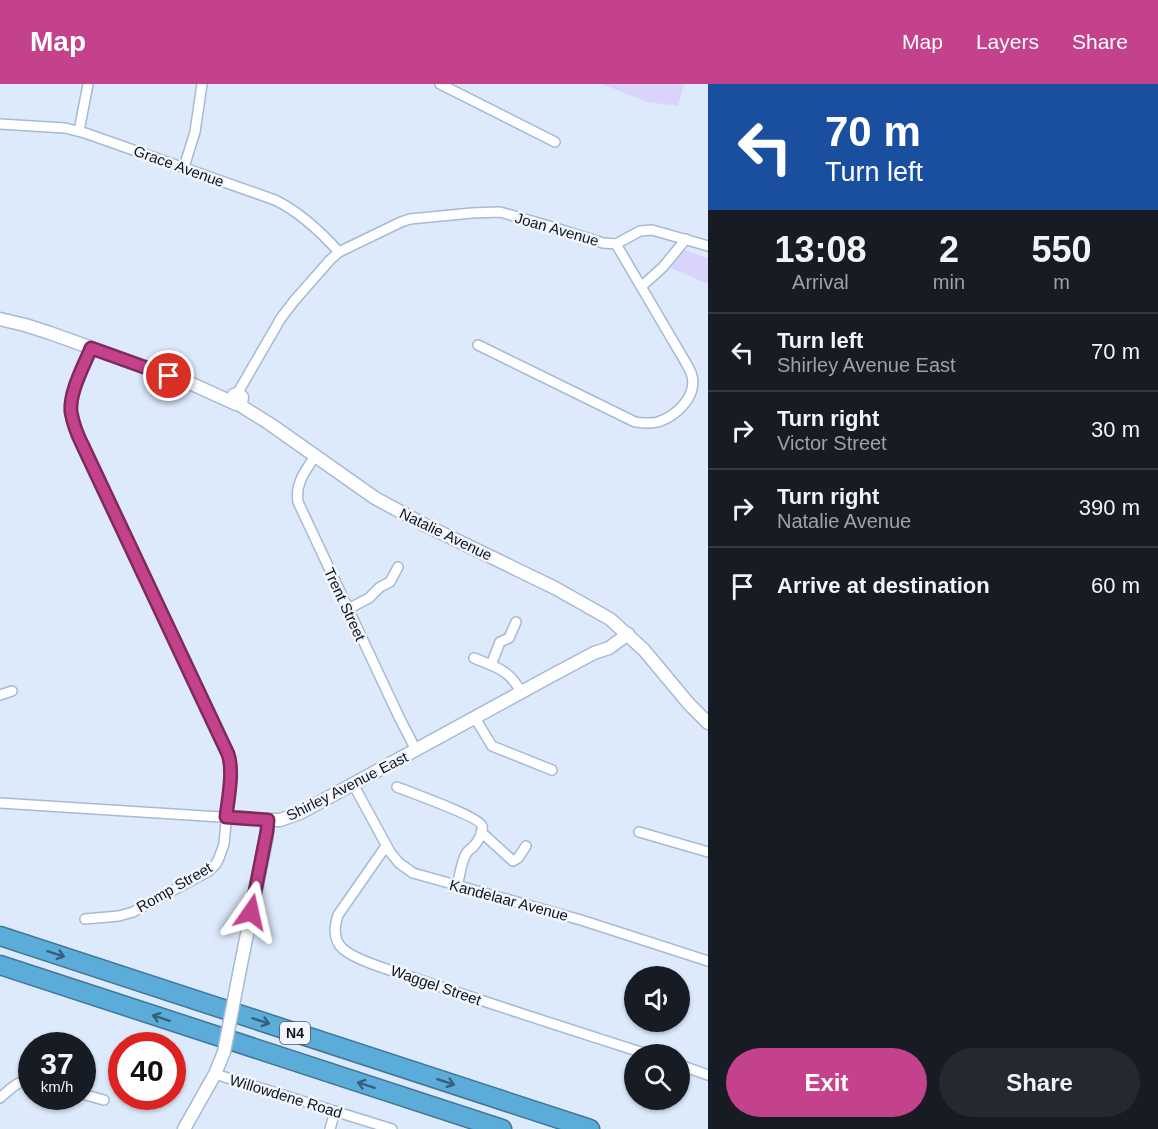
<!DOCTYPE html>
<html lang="en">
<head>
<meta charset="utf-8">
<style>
  body { margin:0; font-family:Helvetica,sans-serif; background:#242831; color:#f1f3f6; height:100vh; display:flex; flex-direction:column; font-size:22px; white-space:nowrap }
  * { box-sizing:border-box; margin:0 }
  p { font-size:20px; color:#9ea1a6 }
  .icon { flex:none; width:33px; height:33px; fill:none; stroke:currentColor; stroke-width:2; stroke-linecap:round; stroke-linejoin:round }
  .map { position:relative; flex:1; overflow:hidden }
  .sheet { display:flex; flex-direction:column; background:#171b24; width:450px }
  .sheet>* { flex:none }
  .hud { background:#1a4fa0; color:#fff; overflow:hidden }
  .tools { position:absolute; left:624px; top:882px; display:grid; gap:12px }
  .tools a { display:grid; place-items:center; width:66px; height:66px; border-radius:50%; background:#171b24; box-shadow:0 2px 4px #0004; font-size:30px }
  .speed { position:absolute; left:18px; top:948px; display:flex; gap:12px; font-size:30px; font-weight:700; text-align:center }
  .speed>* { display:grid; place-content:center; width:78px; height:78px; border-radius:50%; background:#171b24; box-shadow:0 2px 4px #0004; line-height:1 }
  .speed small { font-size:15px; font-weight:400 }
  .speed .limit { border:9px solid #d22; background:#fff; color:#111 }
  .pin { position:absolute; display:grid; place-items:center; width:51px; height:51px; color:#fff; margin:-26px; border:3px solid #fff; border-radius:50%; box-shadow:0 2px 6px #0007 }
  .me { position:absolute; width:66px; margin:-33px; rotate:11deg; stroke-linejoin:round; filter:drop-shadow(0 0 4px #0008) }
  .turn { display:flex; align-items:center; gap:21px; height:126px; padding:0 18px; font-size:27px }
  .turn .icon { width:78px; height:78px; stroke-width:2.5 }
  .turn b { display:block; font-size:42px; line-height:51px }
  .eta { display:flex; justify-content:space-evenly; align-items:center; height:102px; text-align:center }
  .eta b { font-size:36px; font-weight:800; line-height:42px }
  .primary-button { display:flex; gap:12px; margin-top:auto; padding:12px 18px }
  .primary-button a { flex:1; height:69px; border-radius:36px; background:#c3428b; color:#fff; font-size:24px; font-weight:800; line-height:69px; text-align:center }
  .primary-button a+a { background:#242831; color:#f1f3f6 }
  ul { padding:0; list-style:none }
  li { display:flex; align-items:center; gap:18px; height:78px; padding:0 18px; border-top:2px solid #363941 }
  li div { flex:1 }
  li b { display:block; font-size:22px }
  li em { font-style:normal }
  header { display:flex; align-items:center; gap:36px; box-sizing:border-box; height:84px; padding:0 30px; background:#c3428b; color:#fff }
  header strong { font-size:28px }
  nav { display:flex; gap:33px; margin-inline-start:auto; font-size:21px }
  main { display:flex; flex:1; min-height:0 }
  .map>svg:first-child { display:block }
  .green { fill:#dad4fd }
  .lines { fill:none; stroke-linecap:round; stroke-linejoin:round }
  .minor-casing { stroke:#a5bad4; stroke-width:12 }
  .tertiary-casing { stroke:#a5bad4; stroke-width:15 }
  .motorway-casing { stroke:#407798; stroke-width:21 }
  .minor { stroke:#fff; stroke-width:9 }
  .tertiary { stroke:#fff; stroke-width:12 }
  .motorway { stroke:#5bacd9; stroke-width:18 }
  .tertiary-bridge-casing { stroke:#a5bad4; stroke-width:15; stroke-linecap:butt }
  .tertiary-bridge { stroke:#fff; stroke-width:12 }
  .oneway { stroke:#34607c }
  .route-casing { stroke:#7f2b5a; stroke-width:15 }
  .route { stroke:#c3428b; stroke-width:10 }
  .labels { text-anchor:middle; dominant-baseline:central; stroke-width:5; stroke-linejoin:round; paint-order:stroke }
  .shield { fill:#f2f6fc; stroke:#525861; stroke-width:1.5 }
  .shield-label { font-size:14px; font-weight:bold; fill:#0d151e }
  .street-label { font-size:15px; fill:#0d151e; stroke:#f2f6fc }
</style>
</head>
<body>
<header>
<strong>Map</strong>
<nav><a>Map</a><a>Layers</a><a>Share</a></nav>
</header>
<main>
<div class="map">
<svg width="708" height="1045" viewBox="0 0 708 1045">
  <rect width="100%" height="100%" fill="#ddeafb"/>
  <g class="green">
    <polygon points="602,0 684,0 678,22 647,18"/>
    <polygon points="681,165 708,174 708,200 671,184"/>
  </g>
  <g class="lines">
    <defs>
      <g id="minor">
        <polyline points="440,0 555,58"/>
        <path d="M0 40 65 44 85 49 275 116C300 128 320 147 339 168"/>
        <polyline points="79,47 88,0"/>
        <polyline points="184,83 195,48 202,0"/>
        <polyline points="642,202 663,183 686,155"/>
        <path d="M478 261 635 338C643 339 650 340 658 338 676 332 697 313 692 292 691 287 688 283 686 279L616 160"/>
        <polyline points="237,310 281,234 294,217 330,176 339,168 401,138 410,135 472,129 500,128 549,142 603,159 616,160 640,147 652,146 708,162"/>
        <path d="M315 372C305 387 295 400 298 418L399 633 416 666"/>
        <polyline points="348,525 369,514 380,503 390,498 398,483"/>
        <path d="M474 574C495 583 511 586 521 609"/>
        <polyline points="491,581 500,558 509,554 516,538"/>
        <polyline points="0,611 12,607"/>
        <polyline points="475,634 492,662 552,686"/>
        <polyline points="353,700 390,768 399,779 413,789 581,836 708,877"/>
        <path d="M397 703C409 708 480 733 482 742 484 748 477 759 473 763 470 766 468 766 466 770 461 778 460 792 457 802"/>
        <polyline points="0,719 268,736"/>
        <polyline points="481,748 513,777 518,774 526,762"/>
        <polyline points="639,748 708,768"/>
        <path d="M386 762 338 831C334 843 333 856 343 865 358 878 400 889 420 896 495 921 571 946 647 970"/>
        <path d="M85 835 119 832 133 828 209 787 216 780 219 774 224 760 228 717 230 680V674L221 654 76 347C65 314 79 294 91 264"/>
        <polyline points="680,981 708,991"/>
        <polyline points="215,990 392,1045"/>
        <polyline points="82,1010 104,1016"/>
        <path d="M0 1014C10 1005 18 996 32 996"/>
        <polyline points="330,1045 335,1027"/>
      </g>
      <g id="tertiary">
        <polyline points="0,235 25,241 50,249 192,300 236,320 241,319 242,313 239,310 234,311 233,315 234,318"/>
        <polyline points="238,320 270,340 375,414 423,440 555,504 610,535 644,566 689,620 708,639"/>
        <polyline points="240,885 266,756 268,736 280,736 300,729 549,593 594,569 609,564 628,550"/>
        <polyline points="184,1045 215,990 224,968"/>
      </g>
      <g id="motorway">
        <polyline points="0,852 590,1045"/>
        <polyline points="0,881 502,1045"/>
      </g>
    </defs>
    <use href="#minor" class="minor-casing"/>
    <use href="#tertiary" class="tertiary-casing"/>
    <use href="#motorway" class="motorway-casing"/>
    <use href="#minor" class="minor"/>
    <use href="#tertiary" class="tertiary"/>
    <use href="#motorway" class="motorway"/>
    <defs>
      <polyline id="tertiary-bridge" points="224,968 240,885"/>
    </defs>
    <use href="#tertiary-bridge" class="tertiary-bridge-casing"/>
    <use href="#tertiary-bridge" class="tertiary-bridge"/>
  </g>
  <defs><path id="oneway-shaft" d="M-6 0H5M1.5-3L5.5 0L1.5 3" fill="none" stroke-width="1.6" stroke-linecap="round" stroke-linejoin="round" transform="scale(1.5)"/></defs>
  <g class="oneway">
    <use href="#oneway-shaft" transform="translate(56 870) rotate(18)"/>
    <use href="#oneway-shaft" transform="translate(161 934) rotate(-162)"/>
    <use href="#oneway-shaft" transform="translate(261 937) rotate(18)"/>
    <use href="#oneway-shaft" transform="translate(446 998) rotate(18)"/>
    <use href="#oneway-shaft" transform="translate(366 1001) rotate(-162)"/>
  </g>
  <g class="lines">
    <defs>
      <path id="route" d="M169 292 91 264C84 282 69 308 71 328 73 339 77 350 82 360L228 670C234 687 228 715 226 733L268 736 267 747 251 828"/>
    </defs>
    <use href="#route" class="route-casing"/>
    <use href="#route" class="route"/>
  </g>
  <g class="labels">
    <rect class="shield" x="280" y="938" width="30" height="22" rx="4.5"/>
    <g class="shield-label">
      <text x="295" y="949">N4</text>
    </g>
    <g class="street-label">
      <text transform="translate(179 82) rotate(20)">Grace Avenue</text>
      <text transform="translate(557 145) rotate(16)">Joan Avenue</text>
      <text transform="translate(446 450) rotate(26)">Natalie Avenue</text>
      <text transform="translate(345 520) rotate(65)">Trent Street</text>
      <text transform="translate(347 702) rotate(-27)">Shirley Avenue East</text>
      <text transform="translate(174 803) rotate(-30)">Romp Street</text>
      <text transform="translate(509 816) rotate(15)">Kandelaar Avenue</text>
      <text transform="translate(436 901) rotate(19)">Waggel Street</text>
      <text transform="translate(286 1012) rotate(17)">Willowdene Road</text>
    </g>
  </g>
</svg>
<div class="tools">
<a><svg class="icon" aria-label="sound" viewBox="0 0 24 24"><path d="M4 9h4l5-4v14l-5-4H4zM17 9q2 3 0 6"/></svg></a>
<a><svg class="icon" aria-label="search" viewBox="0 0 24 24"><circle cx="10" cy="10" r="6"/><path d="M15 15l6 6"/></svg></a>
</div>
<div class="speed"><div>37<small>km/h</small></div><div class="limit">40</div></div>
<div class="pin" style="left:169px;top:292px;background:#d93025"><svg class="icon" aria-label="arrive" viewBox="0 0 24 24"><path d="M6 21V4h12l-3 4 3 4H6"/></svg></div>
<svg class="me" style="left:251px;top:828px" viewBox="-20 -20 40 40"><path d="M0-17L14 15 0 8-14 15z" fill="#c3428b" stroke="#fff" stroke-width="4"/></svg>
</div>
<section class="sheet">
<div class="hud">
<div class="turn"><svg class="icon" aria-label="left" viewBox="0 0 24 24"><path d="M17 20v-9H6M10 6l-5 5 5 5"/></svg><div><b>70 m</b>Turn left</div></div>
</div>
<div class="eta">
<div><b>13:08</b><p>Arrival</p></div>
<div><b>2</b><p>min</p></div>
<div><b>550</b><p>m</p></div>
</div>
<ul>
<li><svg class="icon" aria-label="left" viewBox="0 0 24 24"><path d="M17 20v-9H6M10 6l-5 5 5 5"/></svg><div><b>Turn left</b><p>Shirley Avenue East</p></div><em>70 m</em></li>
<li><svg class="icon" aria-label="right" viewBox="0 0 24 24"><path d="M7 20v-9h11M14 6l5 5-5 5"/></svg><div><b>Turn right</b><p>Victor Street</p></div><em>30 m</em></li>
<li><svg class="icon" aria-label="right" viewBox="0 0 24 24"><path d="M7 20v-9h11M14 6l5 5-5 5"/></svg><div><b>Turn right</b><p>Natalie Avenue</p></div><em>390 m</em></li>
<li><svg class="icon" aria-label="arrive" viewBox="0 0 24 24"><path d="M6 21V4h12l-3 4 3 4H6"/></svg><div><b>Arrive at destination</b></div><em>60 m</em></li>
</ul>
<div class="primary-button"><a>Exit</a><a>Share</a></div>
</section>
</main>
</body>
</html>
